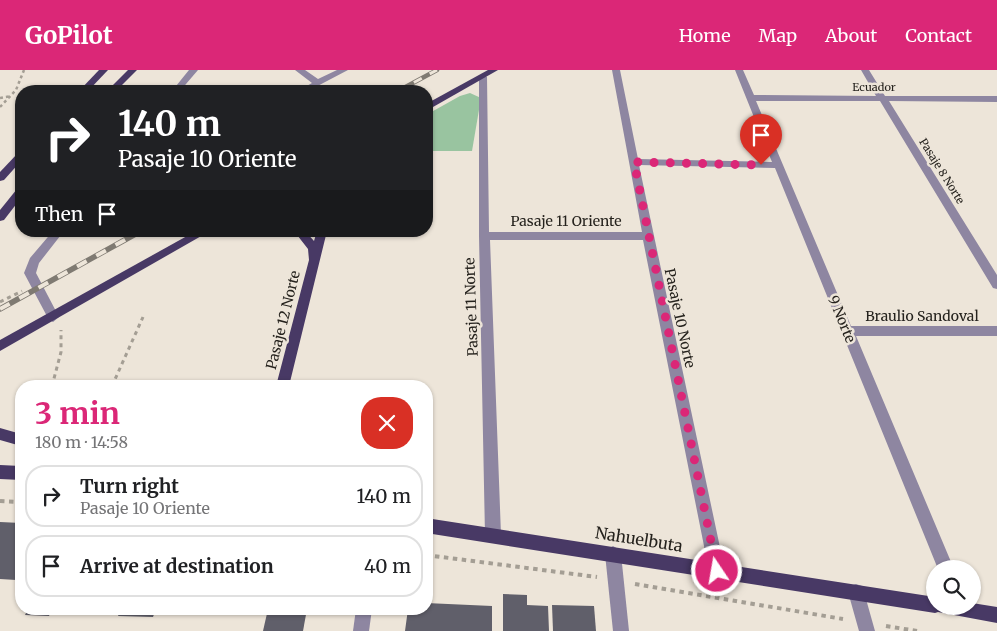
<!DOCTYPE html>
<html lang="en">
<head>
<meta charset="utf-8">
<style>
  body { margin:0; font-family:Merriweather,serif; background:#f2f2f2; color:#202124; height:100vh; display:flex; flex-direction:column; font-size:19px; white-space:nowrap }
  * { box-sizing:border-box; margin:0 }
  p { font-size:16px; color:#757577 }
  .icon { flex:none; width:28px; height:28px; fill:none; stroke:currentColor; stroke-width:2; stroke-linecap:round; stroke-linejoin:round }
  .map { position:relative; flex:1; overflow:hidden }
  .drawer { position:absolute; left:15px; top:310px; width:418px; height:235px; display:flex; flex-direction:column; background:#fff; border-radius:20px; box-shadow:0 1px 4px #0004 }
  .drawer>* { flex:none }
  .banner { position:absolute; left:15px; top:15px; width:418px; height:152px; border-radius:20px; box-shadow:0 1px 4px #0004; background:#202124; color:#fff; overflow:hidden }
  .fabs { position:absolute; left:926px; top:490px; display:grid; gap:10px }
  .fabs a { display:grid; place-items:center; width:55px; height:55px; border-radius:50%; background:#fff; box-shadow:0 1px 4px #0004; font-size:25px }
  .pin { position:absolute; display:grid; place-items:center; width:42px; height:42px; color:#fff; margin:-51px -21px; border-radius:50% 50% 50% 0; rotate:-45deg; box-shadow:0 0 5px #0007 }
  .pin .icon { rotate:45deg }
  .me { position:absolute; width:55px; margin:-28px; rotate:348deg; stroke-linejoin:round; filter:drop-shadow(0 0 4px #0008) }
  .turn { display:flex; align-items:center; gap:18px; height:105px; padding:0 20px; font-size:22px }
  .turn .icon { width:65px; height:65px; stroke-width:2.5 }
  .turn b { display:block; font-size:35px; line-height:42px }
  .then { display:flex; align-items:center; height:48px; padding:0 20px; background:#0003; gap:10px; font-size:19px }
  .round { display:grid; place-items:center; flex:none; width:52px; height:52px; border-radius:20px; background:#f2f2f2 }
  .headline { display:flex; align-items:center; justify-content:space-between; height:85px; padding:0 20px }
  h1 { font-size:30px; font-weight:700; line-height:38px; color:#db2777 }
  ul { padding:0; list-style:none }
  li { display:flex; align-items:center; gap:15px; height:62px; margin:0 10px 8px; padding:0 10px; border:2px solid #e0e0e0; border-radius:20px }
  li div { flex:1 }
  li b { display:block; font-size:19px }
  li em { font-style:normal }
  header { display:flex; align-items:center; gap:30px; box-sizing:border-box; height:70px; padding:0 25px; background:#db2777; color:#fff }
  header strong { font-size:24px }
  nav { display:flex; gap:28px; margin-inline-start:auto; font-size:18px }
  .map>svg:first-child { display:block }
  .green { fill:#99c4a0 }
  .building { fill:#605f6a }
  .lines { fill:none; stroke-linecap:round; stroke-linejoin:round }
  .path-far2 { stroke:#a49e94; stroke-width:2.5; stroke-dasharray:3 3; stroke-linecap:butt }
  .path-far1 { stroke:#a49e94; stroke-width:3; stroke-dasharray:4 4; stroke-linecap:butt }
  .path { stroke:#a49e94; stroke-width:4; stroke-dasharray:4.5 4.5; stroke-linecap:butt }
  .minor { fill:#8e86a1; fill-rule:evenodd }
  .major { fill:#483965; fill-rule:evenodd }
  .rail-far1-casing { stroke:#7f7a72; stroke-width:4.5 }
  .rail-casing { stroke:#7f7a72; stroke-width:5.5 }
  .rail-far1 { stroke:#ede5d9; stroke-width:3; stroke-dasharray:9; stroke-linecap:butt }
  .rail { stroke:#ede5d9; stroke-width:4; stroke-dasharray:11; stroke-linecap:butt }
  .route { stroke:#db2777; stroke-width:9; stroke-dasharray:0 16.2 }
  .labels { text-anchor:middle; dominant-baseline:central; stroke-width:5; stroke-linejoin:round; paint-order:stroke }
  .far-street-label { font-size:11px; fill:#25221d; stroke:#ede5d9 }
  .street-label { font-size:14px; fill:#25221d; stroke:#ede5d9 }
  .near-street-label { font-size:16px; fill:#25221d; stroke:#ede5d9 }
</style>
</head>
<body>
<header>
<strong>GoPilot</strong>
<nav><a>Home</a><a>Map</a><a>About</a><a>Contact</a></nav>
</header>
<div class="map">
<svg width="997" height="561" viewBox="0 0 997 561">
  <rect width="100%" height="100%" fill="#ede5d9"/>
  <polygon class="green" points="470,23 481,28 472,81 426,81 426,45 460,26"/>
  <g class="building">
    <polygon points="0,452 21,453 21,498 16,510 0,509"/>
    <polygon points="503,524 527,525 527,535 548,536 549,561 503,561"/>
    <polygon points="426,533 492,536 492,561 405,561 408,539 426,539"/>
    <polygon points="552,535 594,536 596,561 553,561"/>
    <polygon points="28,539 52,539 49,546 25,545"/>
    <polygon points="121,539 156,539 153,547 118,546"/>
    <polygon points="268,539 307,539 303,561 263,561"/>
  </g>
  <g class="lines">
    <g class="path-far2">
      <polyline points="0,28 11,26"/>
      <polyline points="0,37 16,20 24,0"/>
    </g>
    <g class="path-far1">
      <polyline points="0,232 22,221"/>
      <polyline points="52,316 61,282 61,260"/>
      <polyline points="112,316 143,247"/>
    </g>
    <g class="path">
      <polyline points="0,431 21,432"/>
      <polyline points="426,485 597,507"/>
      <polyline points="635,514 843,549"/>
      <polyline points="886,556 917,561"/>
    </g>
    <g class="minor">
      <polygon points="189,0 198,0 180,21 172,21"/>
      <polygon points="295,0 305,0 318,9 337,0 348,0 308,21 298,21 312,13"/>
      <polygon points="612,0 620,0 638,89 772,92 735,0 743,0 754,25 876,26 861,0 869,0 885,26 997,26 997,32 889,31 997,205 997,219 993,218 880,31 756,31 851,256 997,256 997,266 856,266 954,499 938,499 775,98 639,95 725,501 723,507 717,509 711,507 709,501 643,170 490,170 501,465 498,470 493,473 488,470 485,465 479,166 479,7 483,4 487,7 489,162 642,162"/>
      <polygon points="53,161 64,161 39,193 36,203 59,247 53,252 49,250 24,203 30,188"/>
      <polygon points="613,476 618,479 621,484 629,561 613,561 605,484 608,479"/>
      <polygon points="856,514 862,516 864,522 875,561 859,561 848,522 850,516"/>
      <polygon points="356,539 372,539 369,561 353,561"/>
    </g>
    <g class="major">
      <polygon points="99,0 108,0 88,21 79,21"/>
      <polygon points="128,0 137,0 116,21 107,21"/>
      <polygon points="488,0 498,0 426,41 426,34"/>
      <polygon points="21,82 21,91 4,110 0,111 0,102 18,83"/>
      <polygon points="21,118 21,128 4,150 0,151 0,140 17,119"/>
      <polygon points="196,161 210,161 0,281 0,270"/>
      <polygon points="294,161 305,161 314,171 317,161 327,161 289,316 276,316 309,190 308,179"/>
      <polygon points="0,358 21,364 21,376 0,370"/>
      <polygon points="0,395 21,396 21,410 0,409"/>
      <polygon points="426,448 935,527 935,536 972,536 972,533 997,537 997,553 938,542 935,543 426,463"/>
    </g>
    <defs>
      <polyline id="rail-far1" points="398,21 437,0"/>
      <polyline id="rail" points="0,239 141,161"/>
    </defs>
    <use href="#rail-far1" class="rail-far1-casing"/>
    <use href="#rail" class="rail-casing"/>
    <use href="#rail-far1" class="rail-far1"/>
    <use href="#rail" class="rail"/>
  </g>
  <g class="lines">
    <polyline class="route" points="717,501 634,92 761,95"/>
  </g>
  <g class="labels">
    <g class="far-street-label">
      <text x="874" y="17">Ecuador</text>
      <text transform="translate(942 101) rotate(58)">Pasaje 8 Norte</text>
    </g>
    <g class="street-label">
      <text x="566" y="151">Pasaje 11 Oriente</text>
      <text transform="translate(471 237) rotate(-92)">Pasaje 11 Norte</text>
      <text x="922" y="246">Braulio Sandoval</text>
      <text transform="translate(680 248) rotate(78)">Pasaje 10 Norte</text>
      <text transform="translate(842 249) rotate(68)">9 Norte</text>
      <text transform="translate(283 250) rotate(-76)">Pasaje 12 Norte</text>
    </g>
    <g class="near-street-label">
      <text transform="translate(639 469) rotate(9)">Nahuelbuta</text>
    </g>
  </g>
</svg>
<div class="fabs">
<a><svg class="icon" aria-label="search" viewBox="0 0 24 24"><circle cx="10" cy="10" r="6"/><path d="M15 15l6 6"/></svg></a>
</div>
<div class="pin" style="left:761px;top:95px;background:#d93025"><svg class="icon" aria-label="arrive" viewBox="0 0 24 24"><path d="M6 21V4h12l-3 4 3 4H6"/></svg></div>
<svg class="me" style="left:717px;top:501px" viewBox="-20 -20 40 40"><circle r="17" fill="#db2777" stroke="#fff" stroke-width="3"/><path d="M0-11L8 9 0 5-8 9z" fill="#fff"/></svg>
<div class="banner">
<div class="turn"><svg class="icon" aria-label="right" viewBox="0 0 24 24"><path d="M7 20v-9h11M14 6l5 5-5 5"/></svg><div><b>140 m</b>Pasaje 10 Oriente</div></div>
<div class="then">Then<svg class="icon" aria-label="arrive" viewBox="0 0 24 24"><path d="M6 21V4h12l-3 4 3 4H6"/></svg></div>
</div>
<section class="drawer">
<div class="headline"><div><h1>3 min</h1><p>180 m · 14:58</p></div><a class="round" style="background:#d93025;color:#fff"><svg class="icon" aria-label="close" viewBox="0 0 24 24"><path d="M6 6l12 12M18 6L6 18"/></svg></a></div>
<ul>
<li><svg class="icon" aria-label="right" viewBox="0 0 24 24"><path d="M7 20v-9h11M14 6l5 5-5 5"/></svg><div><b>Turn right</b><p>Pasaje 10 Oriente</p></div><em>140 m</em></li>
<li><svg class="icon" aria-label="arrive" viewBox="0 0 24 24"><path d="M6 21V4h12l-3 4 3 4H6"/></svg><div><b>Arrive at destination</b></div><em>40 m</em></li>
</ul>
</section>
</div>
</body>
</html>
